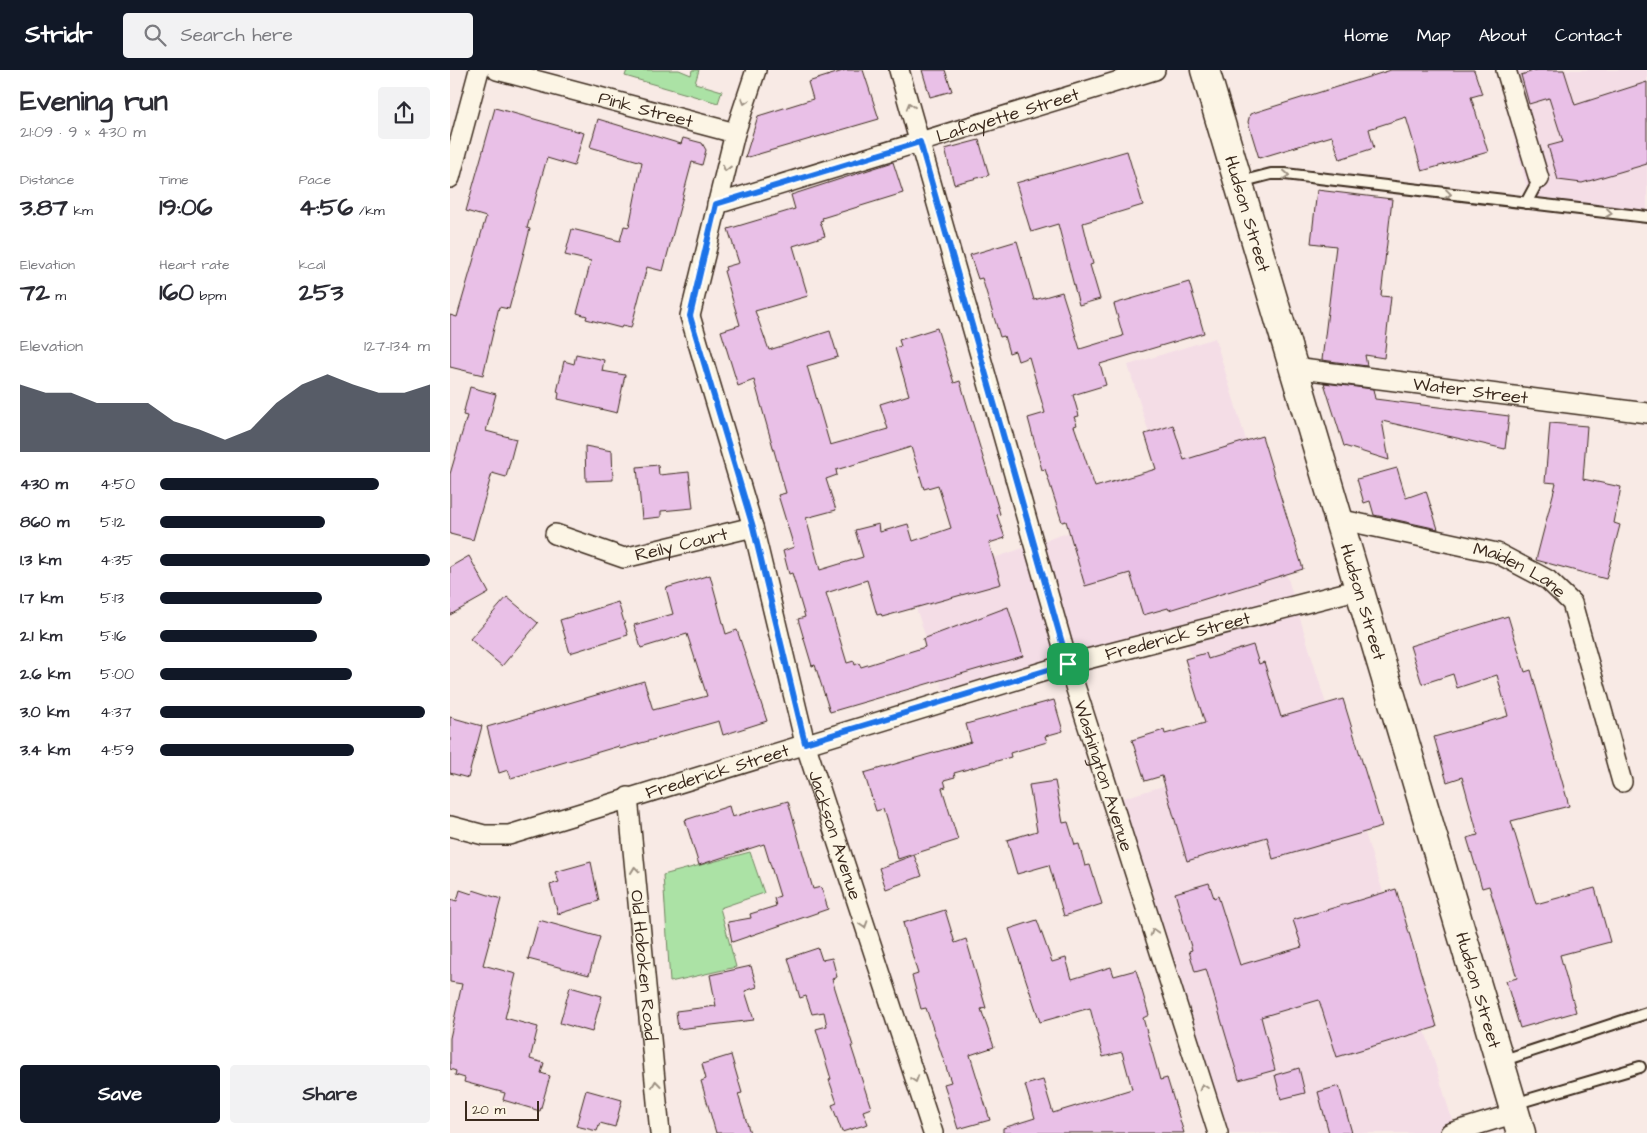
<!DOCTYPE html>
<html lang="en">
<head>
<meta charset="utf-8">
<style>
  body { margin:0; font-family:"Architects Daughter",sans-serif; background:#f2f2f3; color:#2b2b33; height:100vh; display:flex; flex-direction:column; font-size:19px; white-space:nowrap }
  * { box-sizing:border-box; margin:0 }
  p { font-size:16px; color:#7c7c81 }
  .icon { flex:none; width:28px; height:28px; fill:none; stroke:currentColor; stroke-width:2; stroke-linecap:round; stroke-linejoin:round }
  .map { position:relative; flex:1; overflow:hidden }
  .drawer { display:flex; flex-direction:column; background:#fff; width:450px }
  .drawer>* { flex:none }
  .scale { position:absolute; left:15px; bottom:12px; width:74px; box-sizing:border-box; padding-left:5px; border:2px solid #3b2a1e; border-top:0; font-size:14px; line-height:18px; white-space:nowrap; color:#3b2a1e; -webkit-text-stroke:4px #fcf5e5; paint-order:stroke }
  .pin { position:absolute; display:grid; place-items:center; width:42px; height:42px; color:#fff; margin:-21px; border-radius:10px; box-shadow:0 2px 8px #0006 }
  .round { display:grid; place-items:center; flex:none; width:52px; height:52px; border-radius:5px; background:#f2f2f3 }
  .summary { display:flex; align-items:center; justify-content:space-between; height:85px; padding:0 20px }
  h1 { font-size:28px; font-weight:700; line-height:38px }
  .figures { display:grid; grid-template-columns:repeat(3,1fr); gap:8px; height:85px; padding:5px 20px }
  .figures div { display:grid; align-content:center }
  .figures b { font-size:25px; font-weight:700 }
  .figures small { font-size:14px; font-weight:400 }
  .figures p { font-size:14px }
  .chart { height:140px; padding:10px 20px }
  .chart p { display:flex; justify-content:space-between }
  .chart svg { width:100%; height:90px; margin-top:5px; fill:#111827; opacity:.7 }
  .action { display:flex; gap:10px; margin-top:auto; padding:10px 20px }
  .action a { flex:1; height:58px; border-radius:5px; background:#111827; color:#fff; font-size:20px; font-weight:700; line-height:58px; text-align:center }
  .action a+a { background:#f2f2f3; color:#2b2b33 }
  ul { padding:0 20px; list-style:none; font-size:16px }
  li { display:grid; grid-template-columns:80px 60px 1fr; align-items:center; height:38px }
  li i { height:12px; border-radius:6px; background:#111827 }
  header { display:flex; align-items:center; gap:30px; box-sizing:border-box; height:70px; padding:0 25px; background:#111827; color:#fff }
  header strong { font-size:24px }
  nav { display:flex; gap:28px; margin-inline-start:auto; font-size:18px }
  .search { width:350px; height:45px; background:#f2f2f3; display:flex; align-items:center; gap:12px; box-sizing:border-box; padding:0 18px; border-radius:5px; color:#7c7c81; font-size:19px }
  main { display:flex; flex:1; min-height:0 }
  .map>svg:first-child { display:block }
  .built { fill:#f4dde6 }
  .green { fill:#abe2a5; stroke:#738662 }
  .building { fill:#e9c0e7; stroke:#3b2a1e; fill-rule:evenodd }
  .lines { fill:none; stroke-linecap:round; stroke-linejoin:round }
  .lane-casing { stroke:#3b2a1e; stroke-width:14 }
  .street-casing { stroke:#3b2a1e; stroke-width:22 }
  .secondary-casing { stroke:#3b2a1e; stroke-width:31 }
  .lane { stroke:#fcf5e5; stroke-width:10 }
  .street { stroke:#fcf5e5; stroke-width:19 }
  .secondary { stroke:#fcf5e5; stroke-width:28 }
  .oneway { stroke:#9c9082 }
  .route-casing { stroke:#fff; stroke-width:10 }
  .route { stroke:#1a73e8; stroke-width:6 }
  .labels { text-anchor:middle; stroke-width:4; stroke-linejoin:round; paint-order:stroke }
  .street-label { font-size:18px; fill:#3b2a1e; stroke:#fcf5e5 }
</style>
</head>
<body>
<header>
<strong>Stridr</strong>
<div class="search"><svg class="icon" aria-label="search" viewBox="0 0 24 24"><circle cx="10" cy="10" r="6"/><path d="M15 15l6 6"/></svg>Search here</div>
<nav><a>Home</a><a>Map</a><a>About</a><a>Contact</a></nav>
</header>
<main>
<section class="drawer">
<div class="summary"><div><h1>Evening run</h1><p>21:09 · 9 × 430 m</p></div><a class="round"><svg class="icon" aria-label="share" viewBox="0 0 24 24"><path d="M12 15V3M7 8l5-5 5 5M5 13v7h14v-7"/></svg></a></div>
<div class="figures">
<div><p>Distance</p><b>3.87<small> km</small></b></div>
<div><p>Time</p><b>19:06</b></div>
<div><p>Pace</p><b>4:56<small> /km</small></b></div>
</div>
<div class="figures">
<div><p>Elevation</p><b>72<small> m</small></b></div>
<div><p>Heart rate</p><b>160<small> bpm</small></b></div>
<div><p>kcal</p><b>253</b></div>
</div>
<div class="chart"><p><span>Elevation</span>127–134 m</p>
<svg viewBox="0 0 160 44" preserveAspectRatio="none"><path d="M0 44V11L10 15L20 15L30 20L40 20L50 20L60 29L70 33L80 38L90 33L100 20L110 11L120 6L130 11L140 15L150 15L160 11V44z"/></svg>
</div>
<ul>
<li><b>430 m</b>4:50<i style="width:81%"></i></li>
<li><b>860 m</b>5:12<i style="width:61%"></i></li>
<li><b>1.3 km</b>4:35<i style="width:100%"></i></li>
<li><b>1.7 km</b>5:13<i style="width:60%"></i></li>
<li><b>2.1 km</b>5:16<i style="width:58%"></i></li>
<li><b>2.6 km</b>5:00<i style="width:71%"></i></li>
<li><b>3.0 km</b>4:37<i style="width:98%"></i></li>
<li><b>3.4 km</b>4:59<i style="width:72%"></i></li>
</ul>
<div class="action"><a>Save</a><a>Share</a></div>
</section>
<div class="map">
<svg width="1197" height="1063" viewBox="0 0 1197 1063">
  <rect width="100%" height="100%" fill="#f8eae5"/>
  <filter id="ink" filterUnits="userSpaceOnUse"><feTurbulence type="fractalNoise" baseFrequency=".02" numOctaves="2"/><feDisplacementMap in="SourceGraphic" scale="10" xChannelSelector="R" yChannelSelector="G"/><feConvolveMatrix kernelMatrix="1 2 1 2 8 2 1 2 1" color-interpolation-filters="sRGB"/></filter>
  <g filter="url(#ink)">
    <path class="built" d="M1046,0H1197V143L1080,129Z
      M765,268L1006,1063H764L663,731L777,697L737,572L499,637L459,517L719,428L678,295Z"/>
    <path class="green" d="M177,0H229L241,5L242,0H249L245,13L272,21L268,33L175,6Z
      M300,782L314,823L270,838L286,897L220,912L213,805Z"/>
    <path class="building" d="M396,0H413L429,49L295,88L308,46L363,29L358,12Z
      M472,0H495L502,21L480,27Z
      M941,0H1024L1032,24L1021,27L1038,82L972,101L956,47L919,59L924,78L890,89L882,66L809,88L798,52L800,44Z
      M1087,0H1114L1125,35L1197,12V94L1132,113L1108,110L1098,76L1113,72L1099,28L1079,34L1071,5Z
      M45,38L134,63L124,96L97,88L77,158L80,159L59,239L49,237L33,305L0,297V245L7,247L36,147L16,141Z
      M148,49L231,74L233,68L252,73L256,80L252,95L242,92L213,201L197,197L181,258L172,256L171,258L136,249L137,246L127,243L141,191L115,185L122,159L170,171L174,156L179,157L192,92L140,77Z
      M529,70L539,105L504,114L495,79Z
      M677,81L693,135L633,153L643,194L640,195L650,229L629,235L608,154L581,162L566,113Z
      M443,92L453,123L372,148L373,150L370,151L375,166L343,176L358,226L305,241L319,280L380,261L388,287L357,296L380,375L438,359L430,334L459,325L445,278L451,276L449,270L487,258L504,313L510,311L550,444L547,445L555,468L539,473L551,514L432,547L431,544L427,545L417,510L376,523L397,593L404,591L405,595L409,593L411,597L475,577L473,569L558,537L573,586L380,642L365,595L362,596L348,549L355,547L342,503L339,504L333,481L344,477L328,425L336,423L304,310L288,316L271,261L290,255L274,201L276,200L275,197L289,193L278,159L345,139L341,125ZM461,377L474,419L488,415L501,458L463,471L458,454L430,462L429,454L405,460L413,487L370,500L356,448L386,440L376,409L387,405L386,400Z
      M867,120L942,129L931,226L941,227L934,288L915,285L917,296L872,290L886,176L861,173Z
      M567,171L584,230L612,222L630,279L673,266L664,234L739,212L754,263L650,294L656,315L623,325L629,346L624,347L627,355L624,356L645,417L706,399L695,364L723,355L734,390L812,366L853,499L719,540L718,538L693,545L680,503L635,516L616,451L612,452L595,399L592,400L578,348L595,343L579,287L568,291L565,281L559,283L554,266L550,267L532,208L528,209L520,185Z
      M126,284L154,290L152,301L175,305L167,343L108,329L109,323L107,322L114,291L124,294Z
      M874,313L923,319L925,329L1059,346L1055,379L932,351L939,390L894,376Z
      M20,317L46,324L36,361L66,369L56,407L42,403L23,470L0,464V404L17,346L13,345Z
      M1100,353L1137,356L1133,409L1171,417L1164,453L1170,455L1156,509L1086,490L1106,413L1095,412Z
      M135,376L162,381L163,410L136,411Z
      M208,395L209,405L239,402L243,438L211,441V447L192,449L187,397Z
      M947,398L956,428L976,421L988,459L924,445L920,431L914,433L907,409Z
      M19,486L39,523L0,545V497Z
      M260,505L276,564L287,560L317,651L273,665L269,651L170,679L169,676L61,708L58,700L49,703L37,657L194,611L203,640L257,626L237,564L191,578L184,555L223,544L216,518Z
      M57,527L88,553L52,596L20,569Z
      M168,532L178,565L120,583L110,550Z
      M1058,546L1075,602L1081,600L1119,736L1061,751L1086,834L1145,818L1160,872L1110,885L1126,942L1070,958L1056,911L1067,908L1039,816L1032,818L1024,791L1017,768L1028,765L1012,707L997,712L984,667L1058,646L1047,605L1007,618L1003,604L972,614L960,576Z
      M803,575L809,594L814,592L831,647L893,629L932,757L823,789L817,767L737,791L712,706L695,711L682,670L714,660L715,664L755,653L735,589L756,583L758,589Z
      M604,630L613,661L595,666L597,672L560,683L561,687L504,703L505,707L494,710L496,717L492,718L508,770L448,789L433,739L426,741L414,703L521,672L516,654Z
      M0,647L32,656L18,708L0,703Z
      M605,711L613,753L618,752L625,775L629,774L635,796L640,795L652,834L614,846L599,795L567,804L557,770L587,761L579,715Z
      M338,731L363,819L371,817L378,839L282,872L278,852L301,848L300,844L326,836L324,828L330,826L314,774L249,795L235,750L279,736L282,747Z
      M464,785L472,806L436,819L429,798Z
      M141,792L149,831L108,844L100,815L109,812L105,802Z
      M759,813L764,828L768,826L790,895L852,877L843,850L946,819L987,957L887,987L869,930L811,947L825,1000L789,1010L756,899L745,902L739,881L742,880L725,823Z
      M10,820L22,824L23,820L51,829L33,895L66,904L55,948L88,957L80,989L94,993L91,1003L100,1006L90,1041L53,1030L55,1023L14,1012L15,1008L5,1005L6,1001L0,999V968L12,914L0,912V829L7,831Z
      M495,840L505,873L516,869L536,938L531,939L544,977L520,985L540,1050L508,1059L494,1014L501,1012L476,938L471,939L462,906L468,904L453,853Z
      M89,850L150,867L139,905L78,889Z
      M587,850L602,892L616,888L622,909L661,897L664,906L686,900L699,945L693,948L710,1010L717,1008L734,1063H553V1058L585,1048L575,1015L593,1010L603,1043L682,1019L672,982L653,987L640,938L590,952L559,859Z
      M368,878L372,890L382,888L387,907L382,909L403,976H401L421,1038L413,1041L418,1054L392,1062L382,1035L387,1033L379,1010L381,1009L366,959L377,956L374,942L362,944L356,926L350,928L338,888Z
      M301,896L307,917L295,921L304,950L228,959L226,941L266,936L260,905Z
      M120,917L152,926L142,962L110,953Z
      M281,985L292,1023L288,1024L300,1063H266L251,1011L256,1009L252,994Z
      M849,998L855,1023L831,1029L825,1005Z
      M889,1016L902,1063H879L868,1022Z
      M136,1020L172,1030L165,1057L150,1053L147,1061L126,1056Z"/>
    <g class="lines">
      <g class="lane-casing">
        <path id="lane" d="M790,112L821,104H835L1197,147
          M1076,133L1089,109
          M1051,991L1197,943
          M1064,1034L1190,997"/>
      </g>
      <g class="street-casing">
        <g id="street">
          <path id="s1" d="M47,0L285,63"/>
          <path id="s2" d="M306,0L285,63L240,246L303,457L355,673L483,1063"/>
          <path id="s3" d="M449,0L618,594L768,1063"/>
          <path d="M1056,0L1089,109"/>
          <path d="M0,108L29,0"/>
          <path id="s4" d="M267,134L705,0"/>
          <path id="s5" d="M844,298L1197,343"/>
          <path id="s6" d="M888,449L1047,483L1098,510L1122,533L1172,712"/>
          <path id="s7" d="M105,464L174,488L303,457"/>
          <path id="s8" d="M178,727L210,1063"/>
          <path id="s9" d="M0,756L34,765H59L618,594L910,519"/>
          <path d="M1000,1063L1066,1043"/>
        </g>
      </g>
      <g class="secondary-casing">
        <g id="secondary">
          <path id="s10" d="M755,0L1071,1063"/>
        </g>
      </g>
      <use href="#lane" class="lane"/>
      <use href="#street" class="street"/>
      <use href="#secondary" class="secondary"/>
    </g>
    <defs><path id="oneway-chevron" d="M-2-3.5L2.5 0L-2 3.5" fill="none" stroke-width="1.6" stroke-linecap="round" stroke-linejoin="round" transform="scale(1.25)"/></defs>
    <g class="oneway">
      <use href="#oneway-chevron" transform="translate(295 31) rotate(108)"/>
      <use href="#oneway-chevron" transform="translate(460 36) rotate(-107)"/>
      <use href="#oneway-chevron" transform="translate(276 98) rotate(104)"/>
      <use href="#oneway-chevron" transform="translate(836 105) rotate(5)"/>
      <use href="#oneway-chevron" transform="translate(998 124) rotate(7)"/>
      <use href="#oneway-chevron" transform="translate(1159 143) rotate(7)"/>
      <use href="#oneway-chevron" transform="translate(185 800) rotate(-96)"/>
      <use href="#oneway-chevron" transform="translate(414 855) rotate(72)"/>
      <use href="#oneway-chevron" transform="translate(704 862) rotate(-108)"/>
      <use href="#oneway-chevron" transform="translate(465 1009) rotate(72)"/>
      <use href="#oneway-chevron" transform="translate(206 1014) rotate(-96)"/>
      <use href="#oneway-chevron" transform="translate(753 1017) rotate(-108)"/>
    </g>
  </g>
  <g class="lines" filter="url(#ink)">
    <g class="route-casing">
      <path id="route" d="M470,72L618,594L355,673L303,457L240,246L266,134Z"/>
    </g>
    <use href="#route" class="route"/>
  </g>
  <g class="labels">
    <g class="street-label">
      <text dy="6" stroke="none"><textPath href="#s1" startOffset="154">Pink Street</textPath></text>
      <text dy="6" stroke="none"><textPath href="#s4" startOffset="304">Lafayette Street</textPath></text>
      <text dy="6" stroke="none"><textPath href="#s10" startOffset="150">Hudson Street</textPath></text>
      <text dy="6" stroke="none"><textPath href="#s5" startOffset="178">Water Street</textPath></text>
      <text dy="6" stroke="none"><textPath href="#s7" startOffset="132">Reily Court</textPath></text>
      <text dy="6" stroke="none"><textPath href="#s6" startOffset="190">Maiden Lane</textPath></text>
      <text dy="6" stroke="none"><textPath href="#s10" startOffset="555">Hudson Street</textPath></text>
      <text dy="6" stroke="none"><textPath href="#s9" startOffset="758">Frederick Street</textPath></text>
      <text dy="6" stroke="none"><textPath href="#s9" startOffset="278">Frederick Street</textPath></text>
      <text dy="6" stroke="none"><textPath href="#s3" startOffset="735">Washington Avenue</textPath></text>
      <text dy="6" stroke="none"><textPath href="#s2" startOffset="794">Jackson Avenue</textPath></text>
      <text dy="6" stroke="none"><textPath href="#s8" startOffset="169">Old Hoboken Road</textPath></text>
      <text dy="6" stroke="none"><textPath href="#s10" startOffset="960">Hudson Street</textPath></text>
    </g>
  </g>
</svg>
<div class="scale">20 m</div>
<div class="pin" style="left:618px;top:594px;background:#1e9e55"><svg class="icon" aria-label="arrive" viewBox="0 0 24 24"><path d="M6 21V4h12l-3 4 3 4H6"/></svg></div>
</div>
</main>
</body>
</html>
